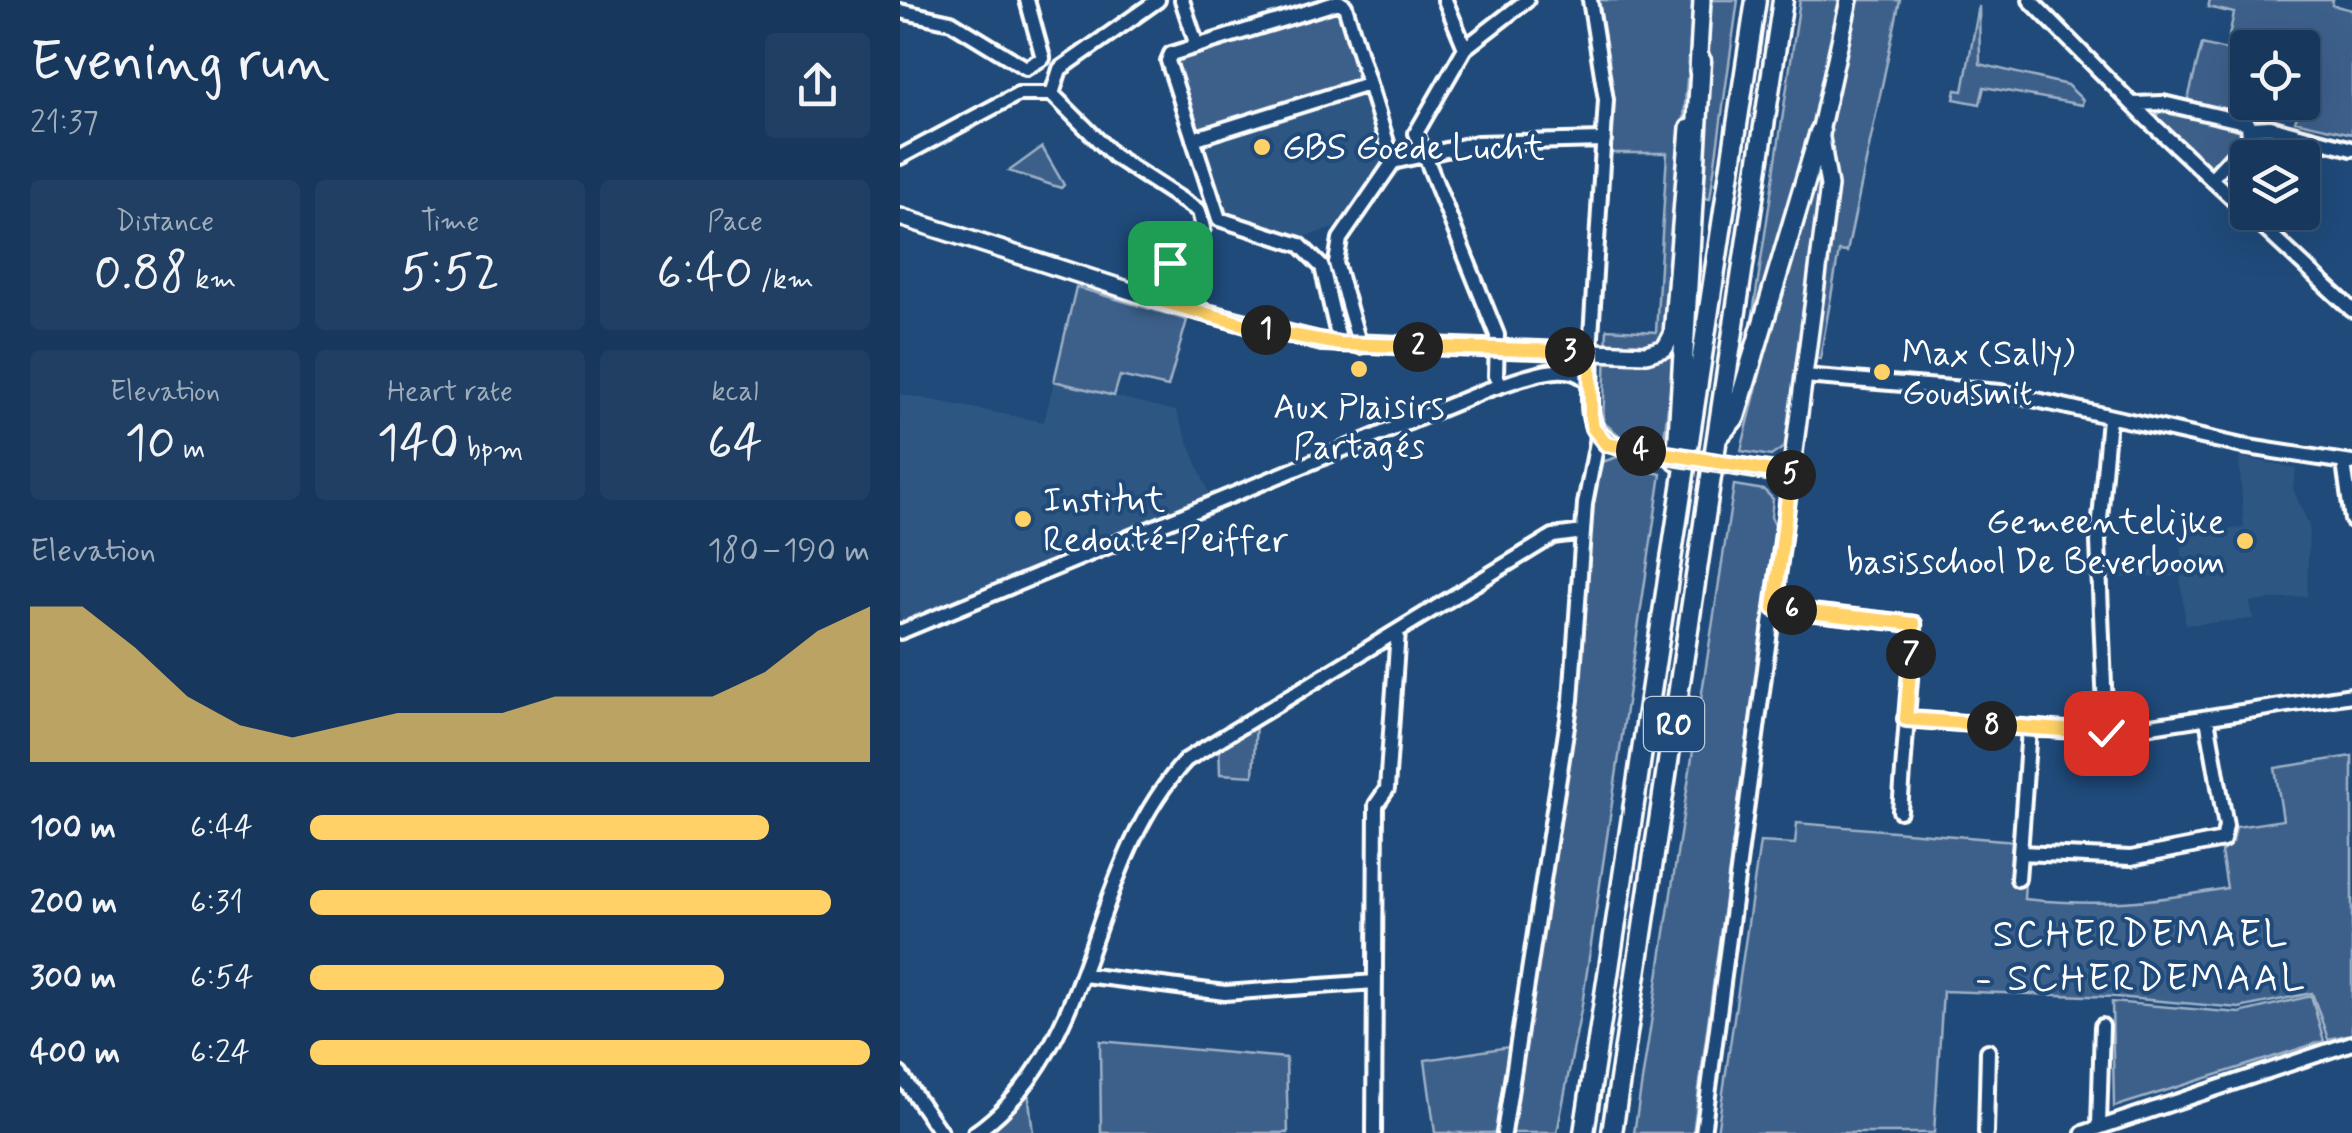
<!DOCTYPE html>
<html lang="en">
<head>
<meta charset="utf-8">
<style>
  body { margin:0; font-family:Mynerve,sans-serif; background:#203f62; color:#f1f3f6; height:100vh; display:flex; flex-direction:column; font-size:38px; white-space:nowrap }
  * { box-sizing:border-box; margin:0 }
  p { font-size:32px; color:#9eacbb }
  .icon { flex:none; width:55px; height:55px; fill:none; stroke:currentColor; stroke-width:2; stroke-linecap:round; stroke-linejoin:round }
  .map { position:relative; flex:1; overflow:hidden }
  .panel { display:flex; flex-direction:column; background:#17385c; width:900px }
  .panel>* { flex:none }
  .fabs { position:absolute; left:1330px; top:30px; display:grid; gap:20px }
  .fabs a { display:grid; place-items:center; width:90px; height:90px; border-radius:10px; background:#17385c; box-shadow:0 10px 40px #0002,0 0 0 2px #365272; font-size:50px }
  .pin { position:absolute; display:grid; place-items:center; width:85px; height:85px; color:#fff; margin:-42px; border-radius:20px; box-shadow:0 5px 15px #0006 }
  .km { position:absolute; width:50px; height:50px; margin:-25px; border-radius:50%; background:#222; color:#fff; font-size:28px; line-height:50px; text-align:center }
  .round { display:grid; place-items:center; flex:none; width:105px; height:105px; border-radius:10px; background:#203f62 }
  .summary { display:flex; align-items:center; justify-content:space-between; height:170px; padding:0 30px }
  h1 { font-size:55px; font-weight:600; line-height:75px }
  .stats { display:grid; grid-template-columns:repeat(3,1fr); gap:15px; height:170px; padding:10px 30px }
  .stats div { display:grid; align-content:center; border-radius:10px; background:#203f62; text-align:center }
  .stats b { font-size:50px; font-weight:600 }
  .stats small { font-size:28px; font-weight:400 }
  .stats p { font-size:28px }
  .chart { height:280px; padding:20px 30px }
  .chart p { display:flex; justify-content:space-between }
  .chart svg { width:100%; height:180px; margin-top:10px; fill:#ffd166; opacity:.7 }
  ul { padding:0 30px; list-style:none; font-size:32px }
  li { display:grid; grid-template-columns:160px 120px 1fr; align-items:center; height:75px }
  li i { height:25px; border-radius:12px; background:#ffd166 }
  main { display:flex; flex:1; min-height:0 }
  .map>svg:first-child { display:block }
  .built { fill:#2e5683 }
  .green { fill:#3c618b; stroke:#9eb0c5; stroke-width:2.5 }
  .lines { fill:none; stroke-linecap:round; stroke-linejoin:round }
  .minor-casing { stroke:#fff; stroke-width:20 }
  .major-casing { stroke:#fff; stroke-width:22 }
  .highway-casing { stroke:#fff; stroke-width:25 }
  .minor { stroke:#1f4a7a; stroke-width:12 }
  .major { stroke:#1f4a7a; stroke-width:15 }
  .highway { stroke:#1f4a7a; stroke-width:18 }
  .major-bridge-casing { stroke:#fff; stroke-width:22; stroke-linecap:butt }
  .major-bridge { stroke:#1f4a7a; stroke-width:15 }
  .route-casing { stroke:#fff; stroke-width:20 }
  .route { stroke:#ffd166; stroke-width:12 }
  .poi-dot { fill:#ffd166; stroke:#1f4a7a; stroke-width:4 }
  .labels { text-anchor:middle; stroke-width:8; stroke-linejoin:round; paint-order:stroke }
  .shield { fill:#1f4a7a; stroke:#bcc9d7; stroke-width:2.5 }
  .shield-label { font-size:32px; font-weight:bold; fill:#fff }
  .poi-label { font-size:35px; fill:#fff; stroke:#1f4a7a; text-anchor:start }
  .neighbourhood-label { font-size:38px; letter-spacing:2.5px; fill:#fff; stroke:#1f4a7a }
</style>
</head>
<body>
<main>
<section class="panel">
<div class="summary"><div><h1>Evening run</h1><p>21:37</p></div><a class="round"><svg class="icon" aria-label="share" viewBox="0 0 24 24"><path d="M12 15V3M7 8l5-5 5 5M5 13v7h14v-7"/></svg></a></div>
<div class="stats">
<div><p>Distance</p><b>0.88<small> km</small></b></div>
<div><p>Time</p><b>5:52</b></div>
<div><p>Pace</p><b>6:40<small> /km</small></b></div>
</div>
<div class="stats">
<div><p>Elevation</p><b>10<small> m</small></b></div>
<div><p>Heart rate</p><b>140<small> bpm</small></b></div>
<div><p>kcal</p><b>64</b></div>
</div>
<div class="chart"><p><span>Elevation</span>180–190 m</p>
<svg viewBox="0 0 160 44" preserveAspectRatio="none"><path d="M0 44V6L10 6L20 16L30 28L40 35L50 38L60 35L70 32L80 32L90 32L100 28L110 28L120 28L130 28L140 22L150 12L160 6V44z"/></svg>
</div>
<ul>
<li><b>100 m</b>6:44<i style="width:82%"></i></li>
<li><b>200 m</b>6:31<i style="width:93%"></i></li>
<li><b>300 m</b>6:54<i style="width:74%"></i></li>
<li><b>400 m</b>6:24<i style="width:100%"></i></li>
</ul>
</section>
<div class="map">
<svg width="1452" height="1133" viewBox="0 0 1452 1133">
  <rect width="100%" height="100%" fill="#1f4a7a"/>
  <filter id="ink" filterUnits="userSpaceOnUse"><feTurbulence type="fractalNoise" baseFrequency=".01" numOctaves="2"/><feDisplacementMap in="SourceGraphic" scale="20" xChannelSelector="R" yChannelSelector="G"/><feConvolveMatrix kernelMatrix="1 2 1 2 8 2 1 2 1" color-interpolation-filters="sRGB"/></filter>
  <g filter="url(#ink)">
    <path class="built" d="M460,95L465,98L484,165L434,228L403,237L325,214L303,149L306,144Z
      M154,381L276,411L309,494L0,621V394L144,422Z
      M1339,457L1396,468L1393,489L1409,526L1407,596L1350,602L1353,619L1286,625L1280,576L1206,579L1205,572L1281,570L1283,532L1344,528Z"/>
    <path class="green" d="M695,0H838L810,199L803,198L808,80L787,79L768,330L776,347L764,439L739,437L735,468L761,474L682,1005L657,1133H535L525,1060L622,1045L677,686L696,474L702,462L717,457L719,435L703,422L707,329L756,332L767,153H709V61Z
      M900,0H1000L947,252L939,251L920,359L900,358L887,445L871,456L841,451L870,333L851,327Z
      M1310,0H1433L1432,5L1452,10V134L1395,121L1402,102V48H1348V102L1373,103L1366,122L1287,103L1302,44L1326,50L1334,13L1308,7Z
      M1079,6L1080,64L1167,85L1183,100L1182,105L1084,87L1080,104L1054,99L1056,90L1063,91Z
      M437,9L458,79L295,131L273,59Z
      M1265,109L1342,127L1343,136L1315,168H1309L1257,122L1258,113Z
      M142,147L164,185L161,188L109,171Z
      M176,287L287,320L268,387L220,376L214,396L154,381Z
      M834,485L864,490L873,499L871,517L876,527L793,1133H734Z
      M356,723L353,776L320,774L319,742Z
      M1452,756V1034L1428,1039L1412,993L1339,1008L1216,997L1043,991L1034,1133H817L860,842L895,844L897,823L1115,841L1111,879L1125,881L1124,899C1202,907 1251,902 1327,888L1321,852L1333,842L1336,827L1383,820L1375,768Z
      M1411,996L1424,1041L1214,1107L1212,1002L1339,1013Z
      M200,1041L386,1058L388,1133H201Z
      M128,1091L133,1133H82L124,1093Z"/>
    <g class="lines">
      <g class="minor-casing">
        <path id="minor" d="M282,0L297,46
          M545,0L565,48
          M1130,0L1248,120L1452,310
          M0,11L51,22L126,68L143,58L127,0
          M1233,104L1263,103L1348,123L1349,138L1311,179
          M1352,128L1370,127L1452,149
          M293,139L468,84
          M0,157L118,94H152
          M493,162L577,143L704,140
          M257,300L278,250L303,228L299,211L214,156L152,94L160,69L258,0
          M440,344L422,267L400,245L319,219L268,61L271,54L439,2L445,6L493,162L440,239L436,263L460,346
          M690,352L706,100L690,0
          M904,376L1101,392L1342,446L1452,463
          M602,385L596,376L597,335L516,133L565,48L627,0
          M1444,463L1452,520
          M874,608L1014,624L1000,811
          M0,632L587,390C615,382 674,353 691,387
          M1005,719L1206,733L1452,695
          M1129,729L1120,853L1231,858L1323,840L1326,826L1307,719
          M1206,733L1198,542L1209,418
          M1118,879L1120,853
          M184,975L325,993L475,982
          M0,1074L41,1133
          M1199,1125L1202,1026
          M75,1133C201,1043 184,870 286,760L653,536L683,532
          M474,1133L476,805L487,789L498,631
          M604,1133L671,700L685,504L698,437
          M803,1133L891,474
          M1086,1133L1088,1051
          M1183,1133L1452,1043"/>
      </g>
      <g class="major-casing">
        <path id="major" d="M798,71L802,0
          M0,217L271,304L422,342L746,354L765,348L772,335L789,128
          M690,352C694,404 673,442 740,451
          M860,470L891,474L929,186L920,132L949,0"/>
      </g>
      <g class="highway-casing">
        <path id="highway" d="M817,438L835,417L920,132
          M777,461L801,61
          M684,1133L856,0
          M712,1133L883,0"/>
      </g>
      <use href="#minor" class="minor"/>
      <use href="#major" class="major"/>
      <use href="#highway" class="highway"/>
      <g class="major-bridge-casing">
        <path id="major-bridge" d="M740,451L860,470"/>
      </g>
      <use href="#major-bridge" class="major-bridge"/>
    </g>
  </g>
  <g class="lines" filter="url(#ink)">
    <g class="route-casing">
      <path id="route" d="M270,263L257,300L364,330L440,344L690,352L691,418L693,428L706,444L891,474L874,608L1014,624L1006,719L1206,733"/>
    </g>
    <use href="#route" class="route"/>
  </g>
  <g class="poi-dot">
    <circle cx="362" cy="147" r="10"/>
    <circle cx="459" cy="369" r="10"/>
    <circle cx="982" cy="372" r="10"/>
    <circle cx="123" cy="519" r="10"/>
    <circle cx="1345" cy="541" r="10"/>
  </g>
  <g class="labels">
    <rect class="shield" x="744" y="697" width="60" height="54" rx="8"/>
    <g class="shield-label">
      <text x="774" y="735">R0</text>
    </g>
    <g class="poi-label">
      <text x="382" y="159">GBS Goede Lucht</text>
      <text x="1002" y="364">Max (Sally)<tspan x="1002" dy="40">Goudsmit</tspan></text>
      <text x="459" y="418" text-anchor="middle">Aux Plaisirs<tspan x="459" dy="40">Partagés</tspan></text>
      <text x="143" y="511">Institut<tspan x="143" dy="40">Redouté-Peiffer</tspan></text>
      <text x="1325" y="533" text-anchor="end">Gemeentelijke<tspan x="1325" dy="40">basisschool De Beverboom</tspan></text>
    </g>
    <g class="neighbourhood-label">
      <text x="1241" y="946">SCHERDEMAEL<tspan x="1241" dy="44">- SCHERDEMAAL</tspan></text>
    </g>
  </g>
</svg>
<div class="fabs">
<a><svg class="icon" aria-label="locate" viewBox="0 0 24 24"><circle cx="12" cy="12" r="6"/><path d="M12 2v4M12 18v4M2 12h4M18 12h4"/></svg></a>
<a><svg class="icon" aria-label="layers" viewBox="0 0 24 24"><path d="M12 4l9 5-9 5-9-5zM3 14l9 5 9-5"/></svg></a>
</div>
<div class="pin" style="left:270px;top:263px;background:#1e9e55"><svg class="icon" aria-label="arrive" viewBox="0 0 24 24"><path d="M6 21V4h12l-3 4 3 4H6"/></svg></div>
<div class="pin" style="left:1206px;top:733px;background:#d93025"><svg class="icon" aria-label="check" viewBox="0 0 24 24"><path d="M5 12l5 5 9-10"/></svg></div>
<b class="km" style="left:366px;top:330px">1</b>
<b class="km" style="left:518px;top:347px">2</b>
<b class="km" style="left:670px;top:352px">3</b>
<b class="km" style="left:741px;top:451px">4</b>
<b class="km" style="left:891px;top:475px">5</b>
<b class="km" style="left:892px;top:610px">6</b>
<b class="km" style="left:1011px;top:654px">7</b>
<b class="km" style="left:1092px;top:726px">8</b>
</div>
</main>
</body>
</html>
